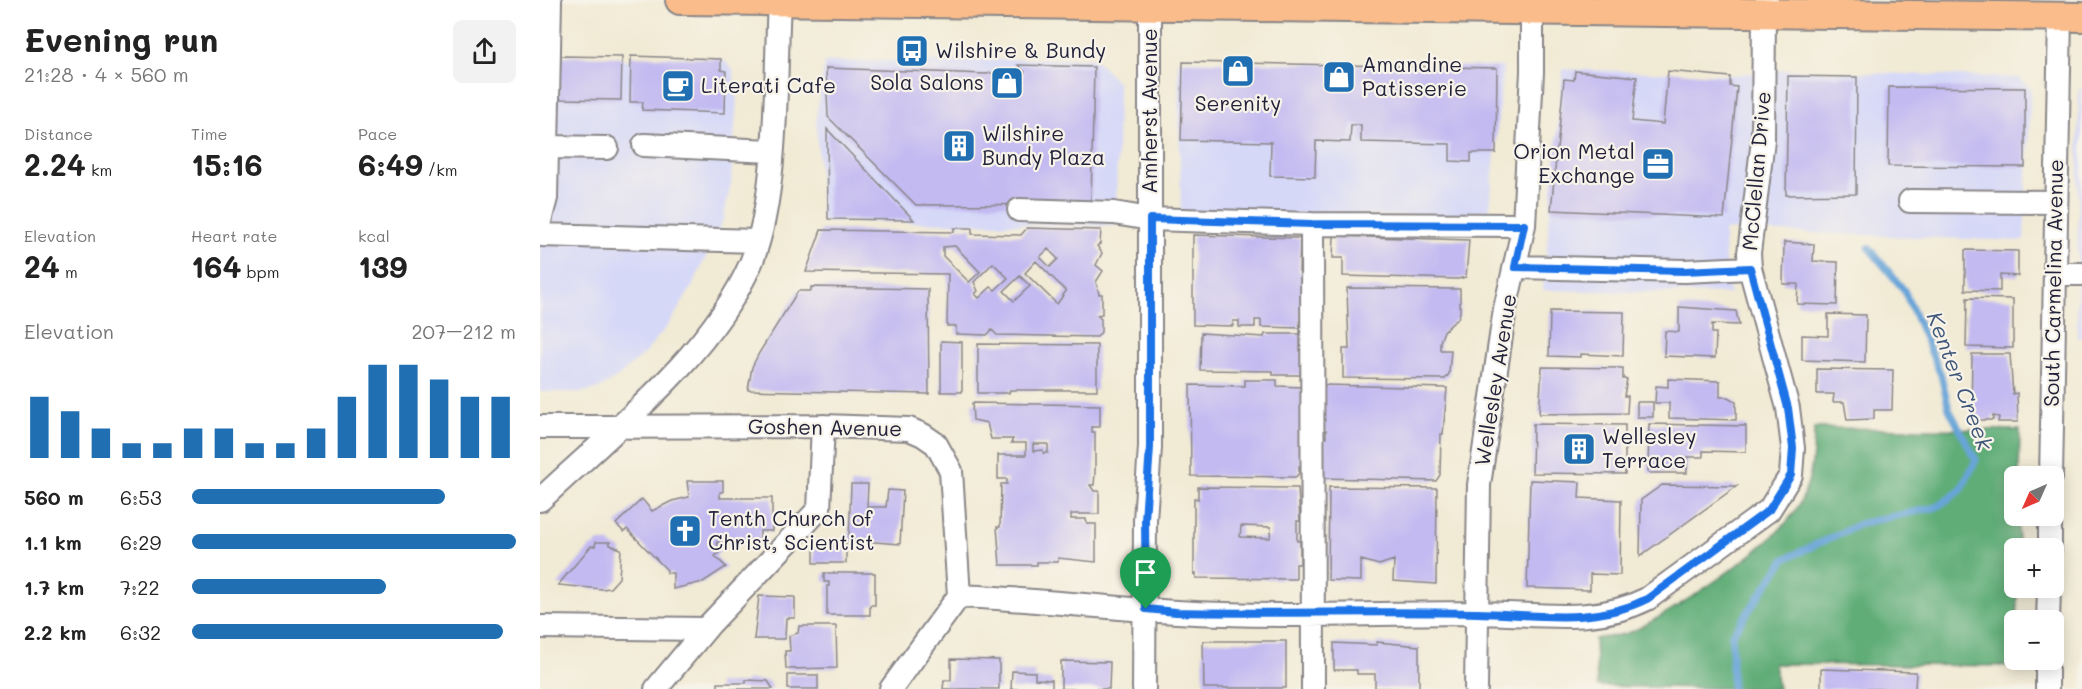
<!DOCTYPE html>
<html lang="en">
<head>
<meta charset="utf-8">
<style>
  body { margin:0; font-family:Mali,sans-serif; background:#f2f2f2; color:#222; height:100vh; display:flex; flex-direction:column; font-size:22px; white-space:nowrap }
  * { box-sizing:border-box; margin:0 }
  p { font-size:20px; color:#767676 }
  .icon { flex:none; width:33px; height:33px; fill:none; stroke:currentColor; stroke-width:2; stroke-linecap:round; stroke-linejoin:round }
  .map { position:relative; flex:1; overflow:hidden }
  .details { display:flex; flex-direction:column; background:#fff; width:540px }
  .details>* { flex:none }
  .needle { width:39px; rotate:225deg }
  .tools { position:absolute; left:1464px; top:466px; display:grid; gap:12px }
  .tools a { display:grid; place-items:center; width:60px; height:60px; border-radius:9px; background:#fff; box-shadow:0 3px 15px #0003; font-size:30px }
  .pin { position:absolute; display:grid; place-items:center; width:51px; height:51px; color:#fff; margin:-62px -26px; border-radius:50% 50% 50% 0; rotate:-45deg; box-shadow:0 0 6px #0007 }
  .pin .icon { rotate:45deg }
  .round { display:grid; place-items:center; flex:none; width:63px; height:63px; border-radius:9px; background:#f2f2f2 }
  .head { display:flex; align-items:center; justify-content:space-between; height:102px; padding:0 24px }
  h1 { font-size:33px; font-weight:700; line-height:45px }
  .stats { display:grid; grid-template-columns:repeat(3,1fr); gap:9px; height:102px; padding:6px 24px }
  .stats div { display:grid; align-content:center }
  .stats b { font-size:30px; font-weight:700 }
  .stats small { font-size:16px; font-weight:400 }
  .stats p { font-size:16px }
  .chart { height:168px; padding:12px 24px }
  .chart p { display:flex; justify-content:space-between }
  .chart svg { width:100%; height:108px; margin-top:6px; stroke:#1f6fb2; stroke-width:6 }
  ul { padding:0 24px; list-style:none; font-size:20px }
  li { display:grid; grid-template-columns:96px 72px 1fr; align-items:center; height:45px }
  li i { height:15px; border-radius:8px; background:#1f6fb2 }
  main { display:flex; flex:1; min-height:0 }
  .map>svg:first-child { display:block }
  .built { fill:#d6d8f8 }
  .forest { fill:#60ad78; stroke:#41685a; stroke-width:1.5 }
  .lines { fill:none; stroke-linecap:round; stroke-linejoin:round }
  .stream { stroke:#67a4d8; stroke-width:7 }
  .building { fill:#c3baf1; fill-rule:evenodd }
  .minor-casing { stroke:#8a8688; stroke-width:26 }
  .major-casing { stroke:#8a8688; stroke-width:32 }
  .minor { stroke:#fff; stroke-width:22 }
  .major { stroke:#f9bc8a; stroke-width:28 }
  .route-casing { stroke:#fff; stroke-width:12 }
  .route { stroke:#1a73e8; stroke-width:8 }
  .labels { text-anchor:middle; stroke-width:4.5; stroke-linejoin:round; paint-order:stroke }
  .poi-label { font-size:21px; fill:#22223b; stroke:#f7f3e8; text-anchor:start }
  .street-label { font-size:21px; fill:#22223b; stroke:#f7f3e8 }
  .water-label { font-size:22px; font-style:italic; fill:#3e567a; stroke:#f7f3e8 }
</style>
</head>
<body>
<main>
<section class="details">
<div class="head"><div><h1>Evening run</h1><p>21:28 · 4 × 560 m</p></div><a class="round"><svg class="icon" aria-label="share" viewBox="0 0 24 24"><path d="M12 15V3M7 8l5-5 5 5M5 13v7h14v-7"/></svg></a></div>
<div class="stats">
<div><p>Distance</p><b>2.24<small> km</small></b></div>
<div><p>Time</p><b>15:16</b></div>
<div><p>Pace</p><b>6:49<small> /km</small></b></div>
</div>
<div class="stats">
<div><p>Elevation</p><b>24<small> m</small></b></div>
<div><p>Heart rate</p><b>164<small> bpm</small></b></div>
<div><p>kcal</p><b>139</b></div>
</div>
<div class="chart"><p><span>Elevation</span>207–212 m</p>
<svg viewBox="0 0 160 44" preserveAspectRatio="none"><path d="M5 44V19M15 44V25M25 44V32M35 44V38M45 44V38M55 44V32M65 44V32M75 44V38M85 44V38M95 44V32M105 44V19M115 44V6M125 44V6M135 44V12M145 44V19M155 44V19"/></svg>
</div>
<ul>
<li><b>560 m</b>6:53<i style="width:78%"></i></li>
<li><b>1.1 km</b>6:29<i style="width:100%"></i></li>
<li><b>1.7 km</b>7:22<i style="width:60%"></i></li>
<li><b>2.2 km</b>6:32<i style="width:96%"></i></li>
</ul>
</section>
<div class="map">
<svg width="1542" height="689" viewBox="0 0 1542 689">
  <rect width="100%" height="100%" fill="#f7f3e8"/>
  <filter id="ink" filterUnits="userSpaceOnUse"><feTurbulence type="fractalNoise" baseFrequency=".0167" numOctaves="2"/><feDisplacementMap in="SourceGraphic" scale="12" xChannelSelector="R" yChannelSelector="G"/><feConvolveMatrix kernelMatrix="1 2 1 2 8 2 1 2 1" color-interpolation-filters="sRGB"/></filter>
  <filter id="wash" filterUnits="userSpaceOnUse"><feTurbulence type="fractalNoise" baseFrequency=".008" numOctaves="4" result="noise"/><feDisplacementMap in="SourceGraphic" scale="24" xChannelSelector="R" yChannelSelector="G"/><feGaussianBlur stdDeviation="1.35" result="paint"/><feColorMatrix in="noise" values="0 0 0 0 0 0 0 0 0 0 0 0 0 0 0 0 0 1.4 0 .05"/><feComposite in="paint" operator="in"/></filter>
  <g filter="url(#wash)">
    <rect width="100%" height="100%" fill="#f1ead4"/>
    <path class="built" d="M554,58L578,83L576,226L282,221L276,117L285,62Z
      M0,59L185,61L193,70L197,97L191,183L183,220L152,287L129,324L105,353L79,376L59,389L41,392H0Z
      M638,61L963,67L949,217L641,212Z
      M1023,69L1194,75L1246,70L1479,78L1491,89L1484,241L1184,230L1185,268L1190,294L1003,290Z
      M1542,87V338H1537L1539,91Z"/>
    <path class="forest" d="M1274,428L1480,430L1479,477H1474V516H1478V549H1474V588H1477V621H1474L1476,666L1234,664L1238,689L1057,686L1055,639C1067,637 1080,636 1091,632C1132,612 1228,550 1253,514C1271,489 1274,458 1274,428Z"/>
    <g class="lines">
      <path class="stream" d="M1192,689V635L1245,559L1322,523L1397,507L1421,490L1436,460L1409,409L1401,375L1364,290L1329,248"/>
    </g>
    <g id="blocks">
      <path class="building" d="M21,56L82,57L81,100L19,99Z
        M91,56L181,59V70L186,71L185,113L102,110L103,102H90Z
        M643,62L957,68L956,153H931V162L910,161V144L821,142V125H811L810,142L776,141L775,177L730,176L731,142L641,140Z
        M478,65L554,67L551,204L376,205L288,117L286,68L446,74L467,70L477,80L485,72Z
        M1035,71L1097,77L1092,121L1123,124L1128,71L1190,77V86L1197,87L1184,218L1011,210L1024,79L1034,80Z
        M1248,76L1317,77L1316,194L1246,195Z
        M1349,87L1485,88V167L1348,166Z
        M287,129L374,220L288,219Z
        M414,228H432V234L481,235L487,228L561,230L560,244L557,246L562,253L556,265L563,271L556,282L559,294H562V314L557,315L561,319V332L557,337L457,335L452,330L447,335L416,334V326H407L408,274L266,272L281,230L414,232ZM415,246L440,272L429,282L403,256V247ZM508,249L518,259L510,267L500,257ZM496,261L526,291L517,304L485,273ZM453,263L468,278L455,290L451,287L439,298L435,294L438,291L434,282ZM480,276L490,286L474,301L464,291Z
        M653,235L760,238L759,272H763L760,328L721,327V320H715V327H699V321H693V326L653,325Z
        M794,236L929,240L926,277L918,279L803,276V258H793Z
        M1244,242L1274,244L1273,261L1298,262L1297,305L1257,304L1258,284H1243Z
        M1425,250L1478,251V276L1460,275V291L1425,290Z
        M271,287L388,289L389,394L208,390L212,367L219,353L258,291H271Z
        M807,288L920,289V313L918,318L904,331L900,342V350H911L909,374L905,379L803,378V349H809Z
        M1427,298L1473,299V348L1426,347Z
        M1139,307L1196,311L1199,325L1172,324V333H1176L1175,358L1124,356L1125,331L1139,332Z
        M1010,311L1084,312L1083,356L1041,354V357L1009,356Z
        M1288,314L1326,315L1325,362L1262,360V335L1288,336Z
        M661,333L724,337L725,334H762V375H733V371L660,370Z
        M401,341L422,342V392H401Z
        M438,344L557,345V390H470L469,393H438Z
        M1432,354H1470L1473,394L1477,393L1478,422H1458L1459,417L1453,416V420H1431Z
        M1002,367L1083,368V379H1087L1084,396H1088L1087,413L999,414Z
        M1277,369L1353,370L1352,410H1334V419L1307,420L1304,402H1293L1294,394H1277Z
        M1128,379L1180,381V397H1188L1196,402V420L1129,418V403H1115L1116,386L1128,387Z
        M705,380H737V386L762,387L761,466H759V473L756,477L651,476L650,385L705,386Z
        M784,385L907,388L903,434H901L900,475L896,481L783,478L784,438H786V430H783Z
        M1097,402H1113V417H1097Z
        M432,403L560,405V427H552V432H555V473L554,485H550L554,491H559V514H531V519H546L547,524H556V562L518,558V562H497V565H460L457,527H460L461,484H467V479H458V455H486V443H471L473,439H451L447,423L433,420ZM493,444H508V453H503V450L493,451Z
        M993,424L1085,425V474L992,473Z
        M1109,424L1206,426V452L1163,451V457H1147V473H1108Z
        M990,480L1040,482L1039,498L1081,500L1080,575L1050,574V590L987,588Z
        M147,481H183V492H180V498H232V531H220V542H177L179,553L175,556L186,567L163,582L133,589V573H127V570L87,529L84,532L76,524L102,499L112,511L132,501L149,497Z
        M311,484H328L327,507H346L348,490L363,491L360,544L309,540Z
        M1122,485L1197,486L1100,556L1101,500Z
        M658,487L758,488L760,521H757V541H760V564H756V579L656,578V573L654,574V498L658,499ZM701,526L731,527L730,538L700,537Z
        M789,487L897,488L896,584L853,581L854,560L839,565L821,560V581L788,580Z
        M274,541H306V563H274Z
        M56,542H70V545L81,549L79,578L70,588L62,589L18,585L51,546H55Z
        M284,573H335V605H330V615H287V586H289V582H284Z
        M219,596L255,597V618H246L245,639H214Z
        M259,626H296L297,668L246,669L245,651H250L249,636L258,633Z
        M663,641H746V688H664Z
        M837,642L879,646V689L835,688V674H817V670H794V643L837,645Z
        M411,659L459,660V689H403L404,680H411Z
        M521,661L570,662L569,689H521Z
        M1281,669L1376,672L1375,689H1281Z
        M472,671L495,672V679L512,680V689H471Z
        M248,675H278V689H248Z
        M206,680L228,681L233,689H178V683H206Z"/>
    </g>
  </g>
  <g filter="url(#ink)">
    <use href="#blocks" fill-opacity="0" stroke="#8a8688" stroke-width="1.5"/>
    <g class="lines">
      <g class="minor-casing">
        <path id="minor" d="M104,145L231,151
          M7,147L67,148
          M1370,201L1516,202
          M479,210L574,213L610,219L772,224L984,225
          M0,221L6,198L10,0
          M772,224L773,689
          M0,235L217,241
          M975,267L1144,271L1210,268
          M1515,274H1542
          M0,427L283,426L369,429L383,435L396,444L411,471L419,596
          M1511,477L1520,17
          M0,500C71,433 172,354 211,263C239,195 235,76 239,1
          M1510,549V516
          M419,596C492,599 564,608 637,612C735,618 834,613 932,613C992,612 1051,627 1107,599L1229,510L1251,475L1253,448L1248,408L1210,268L1209,253L1223,140L1224,13L1227,0
          M1508,621L1509,588
          M0,627L166,629
          M116,689L170,624L279,509L283,426
          M351,689L419,596
          M604,689L605,520L610,447V0
          M936,689L939,485L965,309L984,225L992,72V0
          M1507,689V660"/>
      </g>
      <g class="major-casing">
        <path id="major" d="M140,0L1542,17"/>
      </g>
      <use href="#minor" class="minor"/>
      <use href="#major" class="major"/>
    </g>
  </g>
  <g class="lines" filter="url(#ink)">
    <g class="route-casing">
      <path id="route" d="M610,219L772,224L984,225L975,267L1144,271L1210,268L1248,408L1253,448L1251,475L1229,510L1107,599C1053,626 995,614 937,613C837,611 736,614 636,612L606,609L605,520L610,447Z"/>
    </g>
    <use href="#route" class="route"/>
  </g>
  <defs>
    <g id="bus-square" transform="scale(1.725)"><rect x="-9" y="-9" width="18" height="18" rx="4" fill="#1f6fb2" stroke="#f7f3e8"/><path d="M-5-6H5V4H4V6H2V4H-2V6H-4V4H-5ZM-3.5-4V0h7V-4ZM-3.5 1.2v1.5H-2V1.2ZM2 1.2v1.5H3.5V1.2Z" fill="#fff"/></g>
    <g id="shop-square" transform="scale(1.725)"><rect x="-9" y="-9" width="18" height="18" rx="4" fill="#1f6fb2" stroke="#f7f3e8"/><path d="M-5-2.5h2.3a2.7 3.5 0 0 1 5.4 0H5L5.5 6h-11ZM-1.5-2.5h3a1.5 2.3 0 0 0-3 0Z" fill="#fff"/></g>
    <g id="cafe-square" transform="scale(1.725)"><rect x="-9" y="-9" width="18" height="18" rx="4" fill="#1f6fb2" stroke="#f7f3e8"/><path d="M-5.5-4.5H6V0H3Q3 3.5 0 3.5H-2.5Q-5.5 3.5-5.5 0ZM3-3.2v2h1.7v-2ZM-6 4.5H4V6H-6Z" fill="#fff"/></g>
    <g id="building-square" transform="scale(1.725)"><rect x="-9" y="-9" width="18" height="18" rx="4" fill="#1f6fb2" stroke="#f7f3e8"/><path d="M-4-6H4V6H1V3H-1V6H-4ZM-2.5-4.3h1.7v1.8h-1.7ZM.8-4.3h1.7v1.8H.8ZM-2.5-1h1.7V.8h-1.7ZM.8-1h1.7V.8H.8Z" fill="#fff"/></g>
    <g id="office-square" transform="scale(1.725)"><rect x="-9" y="-9" width="18" height="18" rx="4" fill="#1f6fb2" stroke="#f7f3e8"/><path d="M-6-3h4V-5.5h4V-3h4V5H-6ZM-1-4.5V-3h2v-1.5ZM-6 0V1H6V0Z" fill="#fff"/></g>
    <g id="church-square" transform="scale(1.725)"><rect x="-9" y="-9" width="18" height="18" rx="4" fill="#1f6fb2" stroke="#f7f3e8"/><path d="M-1.2-6h2.4v3.5h3.3v2.4h-3.3V6h-2.4V-.1h-3.3v-2.4h3.3Z" fill="#fff"/></g>
  </defs>
  <g fill-rule="evenodd">
    <use href="#bus-square" x="372" y="51"/>
    <use href="#shop-square" x="698" y="71"/>
    <use href="#shop-square" x="799" y="77"/>
    <use href="#shop-square" x="467" y="83"/>
    <use href="#cafe-square" x="138" y="86"/>
    <use href="#building-square" x="419" y="146"/>
    <use href="#office-square" x="1118" y="164"/>
    <use href="#building-square" x="1039" y="449"/>
    <use href="#church-square" x="145" y="531"/>
  </g>
  <g class="labels">
    <g class="poi-label">
      <text x="395" y="58">Wilshire &amp; Bundy</text>
      <text x="822" y="72">Amandine<tspan x="822" dy="24">Patisserie</tspan></text>
      <text x="444" y="90" text-anchor="end">Sola Salons</text>
      <text x="161" y="93">Literati Cafe</text>
      <text x="698" y="111" text-anchor="middle">Serenity</text>
      <text x="442" y="141">Wilshire<tspan x="442" dy="24">Bundy Plaza</tspan></text>
      <text x="1095" y="159" text-anchor="end">Orion Metal<tspan x="1095" dy="24">Exchange</tspan></text>
      <text x="1062" y="444">Wellesley<tspan x="1062" dy="24">Terrace</tspan></text>
      <text x="168" y="526">Tenth Church of<tspan x="168" dy="24">Christ, Scientist</tspan></text>
    </g>
    <g class="street-label">
      <text transform="translate(610 111) rotate(-90)" y="7">Amherst Avenue</text>
      <text transform="translate(1217 171) rotate(-85)" y="7">McClellan Drive</text>
      <text transform="translate(1514 283) rotate(-89)" y="7">South Carmelina Avenue</text>
      <text transform="translate(956 380) rotate(-81)" y="7">Wellesley Avenue</text>
      <text transform="translate(285 428) rotate(1)" y="7">Goshen Avenue</text>
    </g>
    <g class="water-label">
      <text transform="translate(1420 381) rotate(69)" y="8">Kenter Creek</text>
    </g>
  </g>
</svg>
<div class="tools">
<a><svg class="needle" viewBox="-14 -14 28 28"><path d="M0-13l5 13h-10z" fill="#e53935"/><path d="M0 13l5-13h-10z" fill="#767676"/></svg></a>
<a>+</a>
<a>−</a>
</div>
<div class="pin" style="left:606px;top:609px;background:#1e9e55"><svg class="icon" aria-label="arrive" viewBox="0 0 24 24"><path d="M6 21V4h12l-3 4 3 4H6"/></svg></div>
</div>
</main>
</body>
</html>
